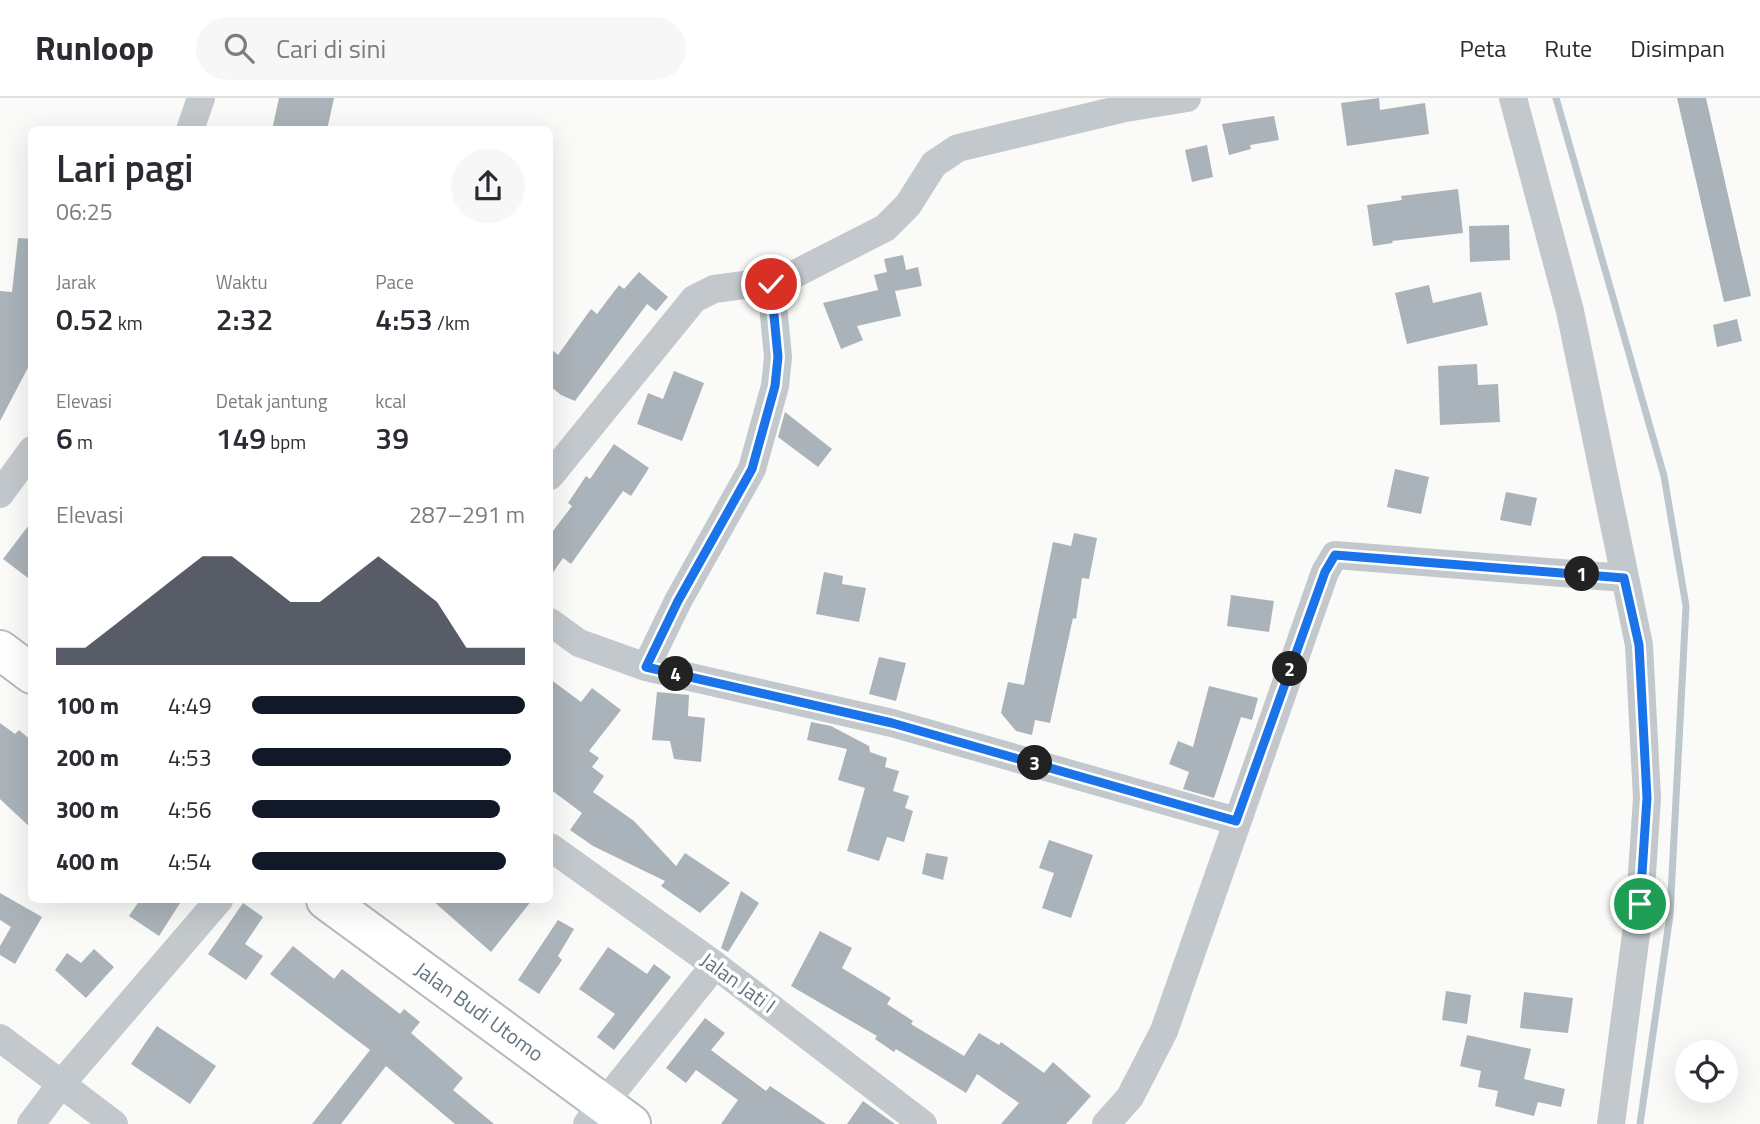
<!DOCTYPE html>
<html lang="id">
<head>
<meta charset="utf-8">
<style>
  body { margin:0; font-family:"Titillium Web",sans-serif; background:#f7f7f7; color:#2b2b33; height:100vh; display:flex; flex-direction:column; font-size:26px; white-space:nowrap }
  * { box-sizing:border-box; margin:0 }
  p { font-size:23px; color:#7c7c81 }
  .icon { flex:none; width:38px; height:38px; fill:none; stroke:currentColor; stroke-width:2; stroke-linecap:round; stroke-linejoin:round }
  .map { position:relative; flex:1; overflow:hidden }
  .details { position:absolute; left:28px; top:28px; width:525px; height:777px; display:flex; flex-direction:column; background:#fff; border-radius:10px; box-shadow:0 7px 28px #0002 }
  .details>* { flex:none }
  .tools { position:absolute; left:1675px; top:942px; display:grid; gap:14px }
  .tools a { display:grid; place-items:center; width:63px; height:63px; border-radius:50%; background:#fff; box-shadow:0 7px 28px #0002; font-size:35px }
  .pin { position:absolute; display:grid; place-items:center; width:60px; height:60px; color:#fff; margin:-30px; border:4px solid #fff; border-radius:50%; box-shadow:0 2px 7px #0007 }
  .km { position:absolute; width:35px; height:35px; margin:-18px; border-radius:50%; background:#222; color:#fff; font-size:19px; line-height:35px; text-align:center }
  .round { display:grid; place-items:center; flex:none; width:74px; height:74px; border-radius:37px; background:#f7f7f7 }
  .overview { display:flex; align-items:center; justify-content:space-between; height:119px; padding:0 28px }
  h1 { font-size:38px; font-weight:600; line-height:52px }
  .metrics { display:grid; grid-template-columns:repeat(3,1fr); gap:10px; height:119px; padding:7px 28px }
  .metrics div { display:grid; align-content:center }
  .metrics b { font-size:30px; font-weight:600 }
  .metrics small { font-size:19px; font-weight:400 }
  .metrics p { font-size:19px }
  .chart { height:196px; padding:14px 28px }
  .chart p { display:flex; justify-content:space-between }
  .chart svg { width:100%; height:126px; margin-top:7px; fill:#111827; opacity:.7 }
  ul { padding:0 28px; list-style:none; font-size:23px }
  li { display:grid; grid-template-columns:112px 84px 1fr; align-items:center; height:52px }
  li i { height:18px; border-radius:9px; background:#111827 }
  header { display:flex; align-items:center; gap:42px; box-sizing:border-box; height:98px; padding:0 35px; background:#fff; border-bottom:2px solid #e1e1e2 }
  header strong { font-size:33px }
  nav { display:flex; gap:38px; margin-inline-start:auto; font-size:24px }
  .search { width:490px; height:63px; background:#f7f7f7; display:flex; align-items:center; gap:18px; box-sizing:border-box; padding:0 24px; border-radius:38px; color:#7c7c81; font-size:26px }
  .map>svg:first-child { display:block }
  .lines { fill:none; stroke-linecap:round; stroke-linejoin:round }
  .stream { stroke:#bbc7cb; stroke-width:7 }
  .building { fill:#aab3b9 }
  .primary-casing { stroke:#b5babe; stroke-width:42 }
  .minor { stroke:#c3c8cc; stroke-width:28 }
  .primary { stroke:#fff; stroke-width:38 }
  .route-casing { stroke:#fff; stroke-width:14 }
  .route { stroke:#1a73e8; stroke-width:9 }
  .labels { text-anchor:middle; stroke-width:7; stroke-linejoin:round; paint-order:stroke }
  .street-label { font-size:21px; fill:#657683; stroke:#fff }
</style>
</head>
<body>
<header>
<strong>Runloop</strong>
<div class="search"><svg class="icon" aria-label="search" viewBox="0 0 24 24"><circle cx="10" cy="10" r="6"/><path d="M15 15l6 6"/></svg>Cari di sini</div>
<nav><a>Peta</a><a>Rute</a><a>Disimpan</a></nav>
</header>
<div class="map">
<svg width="1760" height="1026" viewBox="0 0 1760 1026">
  <rect width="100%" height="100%" fill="#fafaf8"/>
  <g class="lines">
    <path class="stream" d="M1556,0L1664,378L1686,508L1670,817L1640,1026"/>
  </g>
  <path class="building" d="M279,0H334L327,32H272Z
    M1379,0L1380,12L1425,5L1429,36L1347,48L1341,5Z
    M1677,0H1706L1751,198L1724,204Z
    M1274,18L1279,42L1250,47L1251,51L1229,57L1222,26Z
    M1207,47L1213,79L1192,84L1185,52Z
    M1458,91L1463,135L1392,143L1393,145L1373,148L1367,107L1402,102L1401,98Z
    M1509,127L1510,162L1470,164L1469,128Z
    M18,140L32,141V262L0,323V193L12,194Z
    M903,157L906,172L918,169L922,188L895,193L901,218L857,228L863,242L841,251L823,205L878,192L874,177L887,174L884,161Z
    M639,174L668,199L656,213L647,206L575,303L561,297L550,288V250L558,257L591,211L597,216L619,187L624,191Z
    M1429,187L1433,205L1481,194L1488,227L1407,246L1395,195Z
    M1737,221L1742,243L1717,249L1713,227Z
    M1477,266L1478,287L1498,286L1500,324L1440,327L1438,268Z
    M674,273L704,285L682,343L637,326L648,295L663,301Z
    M785,314L832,351L818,369L778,339Z
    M614,346L649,370L631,398L623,393L571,466L563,460L550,479V437L572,408L568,405L586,378L590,381Z
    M1395,371L1429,379L1421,416L1387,409Z
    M1506,394L1537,400L1531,428L1500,422Z
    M32,423V483L3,461Z
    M1074,435L1097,440L1089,481L1082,480L1076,521L1073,520L1050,625L1035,622L1032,637L1016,633L1001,615L1008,584L1024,587L1053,444L1071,448Z
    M824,474L843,478L842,486L866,490L859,524L816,516Z
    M1231,497L1274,503L1269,534L1227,528Z
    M879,559L906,565L896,603L869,596Z
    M550,581L581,604L592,590L621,612L589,653L599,660L592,669L604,678L593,694L634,723L676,768L685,755L730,785L700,815L661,788L665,783L593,748L570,732L582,715L550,691Z
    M1209,588L1258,600L1252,622L1241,619L1214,700L1183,691L1189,674L1169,666L1178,643L1193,649Z
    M657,594L689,597L688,618L705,620L701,664L674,661L670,643L652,642Z
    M811,624L831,628L869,648L870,654L887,660L885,669L899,673L893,693L909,698L905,710L913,713L904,744L887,739L879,763L847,753L865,690L838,682L847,651L807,642Z
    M0,625L15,636L19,632L32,643V731L0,701Z
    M1049,742L1093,757L1071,820L1042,810L1054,775L1039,770Z
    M926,755L948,759L943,782L922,776Z
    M741,793L759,805L728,854L721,850Z
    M0,795L42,819L15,866L0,857V848L11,829L0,822Z
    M140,802H182L159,838L129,818Z
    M432,802H532L491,854Z
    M243,805L263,819L245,846L263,858L246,882L208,856Z
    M558,822L574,831L558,858L562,862L539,896L518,882Z
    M820,833L852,850L842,870L891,900L887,906L913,923L911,926L964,958L979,935L999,947L1001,944L1044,975L1053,964L1091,998L1066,1026H1001L1019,1005L977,976L966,995L896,951L894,954L875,941L877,938L791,888Z
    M293,848L334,881L342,871L400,916L404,911L420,924L411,935L463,980L453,992L494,1026H455L386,968L341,1026H312L370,952L270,876Z
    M608,849L647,876L654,866L671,879L614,952L597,939L615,916L579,891Z
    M94,851L114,869L86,900L55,872L67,855L81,865Z
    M1446,893L1471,897L1467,926L1442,922Z
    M1524,894L1573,900L1568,935L1520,930Z
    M705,920L725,935L711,952L766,993L770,988L826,1026H721L738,1002L696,972L686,985L666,970Z
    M157,928L216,968L190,1006L131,966Z
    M1467,937L1531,951L1524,981L1565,991L1561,1009L1538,1004L1534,1018L1495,1008L1498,993L1478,989L1481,973L1460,968Z
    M863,1003L895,1026H847Z"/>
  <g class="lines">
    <g class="primary-casing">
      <path id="primary" d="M0,552L32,576
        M326,802L631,1026"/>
    </g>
    <path class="minor" d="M1513,0L1570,213L1639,547L1647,700L1640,806L1611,1026
      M190,32L201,0
      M550,378L694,201L714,191L783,182L885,130L908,107L934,66L958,50L1126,10L1187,0
      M0,396L32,352
      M550,524L579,545L646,569L892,625L1236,723
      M646,569L678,503L752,371L775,288L778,259L771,186
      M550,749L715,867L923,1026
      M0,940L114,1026
      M31,1026L61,986L219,802
      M587,1026L715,867
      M1106,1026L1130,999L1164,933L1325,474L1335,457L1624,480"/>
    <use href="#primary" class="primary"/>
  </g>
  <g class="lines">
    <g class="route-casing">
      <path id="route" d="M771,186L778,259L775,288L752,371L678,503L646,569L892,625L1236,723L1325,474L1335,457L1624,480L1639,547L1647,700L1640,806"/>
    </g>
    <use href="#route" class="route"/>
  </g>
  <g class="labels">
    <g class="street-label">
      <text transform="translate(738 885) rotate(36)" y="7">Jalan Jati I</text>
      <text transform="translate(479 914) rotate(36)" y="7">Jalan Budi Utomo</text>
    </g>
  </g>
</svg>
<div class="tools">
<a><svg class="icon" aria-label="locate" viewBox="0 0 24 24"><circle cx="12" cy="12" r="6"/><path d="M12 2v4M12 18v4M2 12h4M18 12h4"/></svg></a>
</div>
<div class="pin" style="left:1640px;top:806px;background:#1e9e55"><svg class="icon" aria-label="arrive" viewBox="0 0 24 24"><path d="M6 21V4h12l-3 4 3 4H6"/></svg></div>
<div class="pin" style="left:771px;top:186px;background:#d93025"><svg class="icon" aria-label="check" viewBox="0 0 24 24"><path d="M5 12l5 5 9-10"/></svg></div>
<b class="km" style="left:1582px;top:476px">1</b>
<b class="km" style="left:1290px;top:571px">2</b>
<b class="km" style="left:1035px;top:665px">3</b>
<b class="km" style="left:676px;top:576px">4</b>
<section class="details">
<div class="overview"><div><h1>Lari pagi</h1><p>06:25</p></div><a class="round"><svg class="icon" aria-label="share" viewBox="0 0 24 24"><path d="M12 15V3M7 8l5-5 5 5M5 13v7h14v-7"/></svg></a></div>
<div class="metrics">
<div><p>Jarak</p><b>0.52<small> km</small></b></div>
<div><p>Waktu</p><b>2:32</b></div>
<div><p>Pace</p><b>4:53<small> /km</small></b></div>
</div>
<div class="metrics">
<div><p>Elevasi</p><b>6<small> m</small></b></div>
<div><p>Detak jantung</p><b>149<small> bpm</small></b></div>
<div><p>kcal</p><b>39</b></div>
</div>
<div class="chart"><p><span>Elevasi</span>287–291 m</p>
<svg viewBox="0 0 160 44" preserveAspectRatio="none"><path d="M0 44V38L10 38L20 30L30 22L40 14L50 6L60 6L70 14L80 22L90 22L100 14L110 6L120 14L130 22L140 38L150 38L160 38V44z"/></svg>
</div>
<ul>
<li><b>100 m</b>4:49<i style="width:100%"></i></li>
<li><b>200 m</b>4:53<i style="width:95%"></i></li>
<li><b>300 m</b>4:56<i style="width:91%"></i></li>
<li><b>400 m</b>4:54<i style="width:93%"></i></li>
</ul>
</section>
</div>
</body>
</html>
